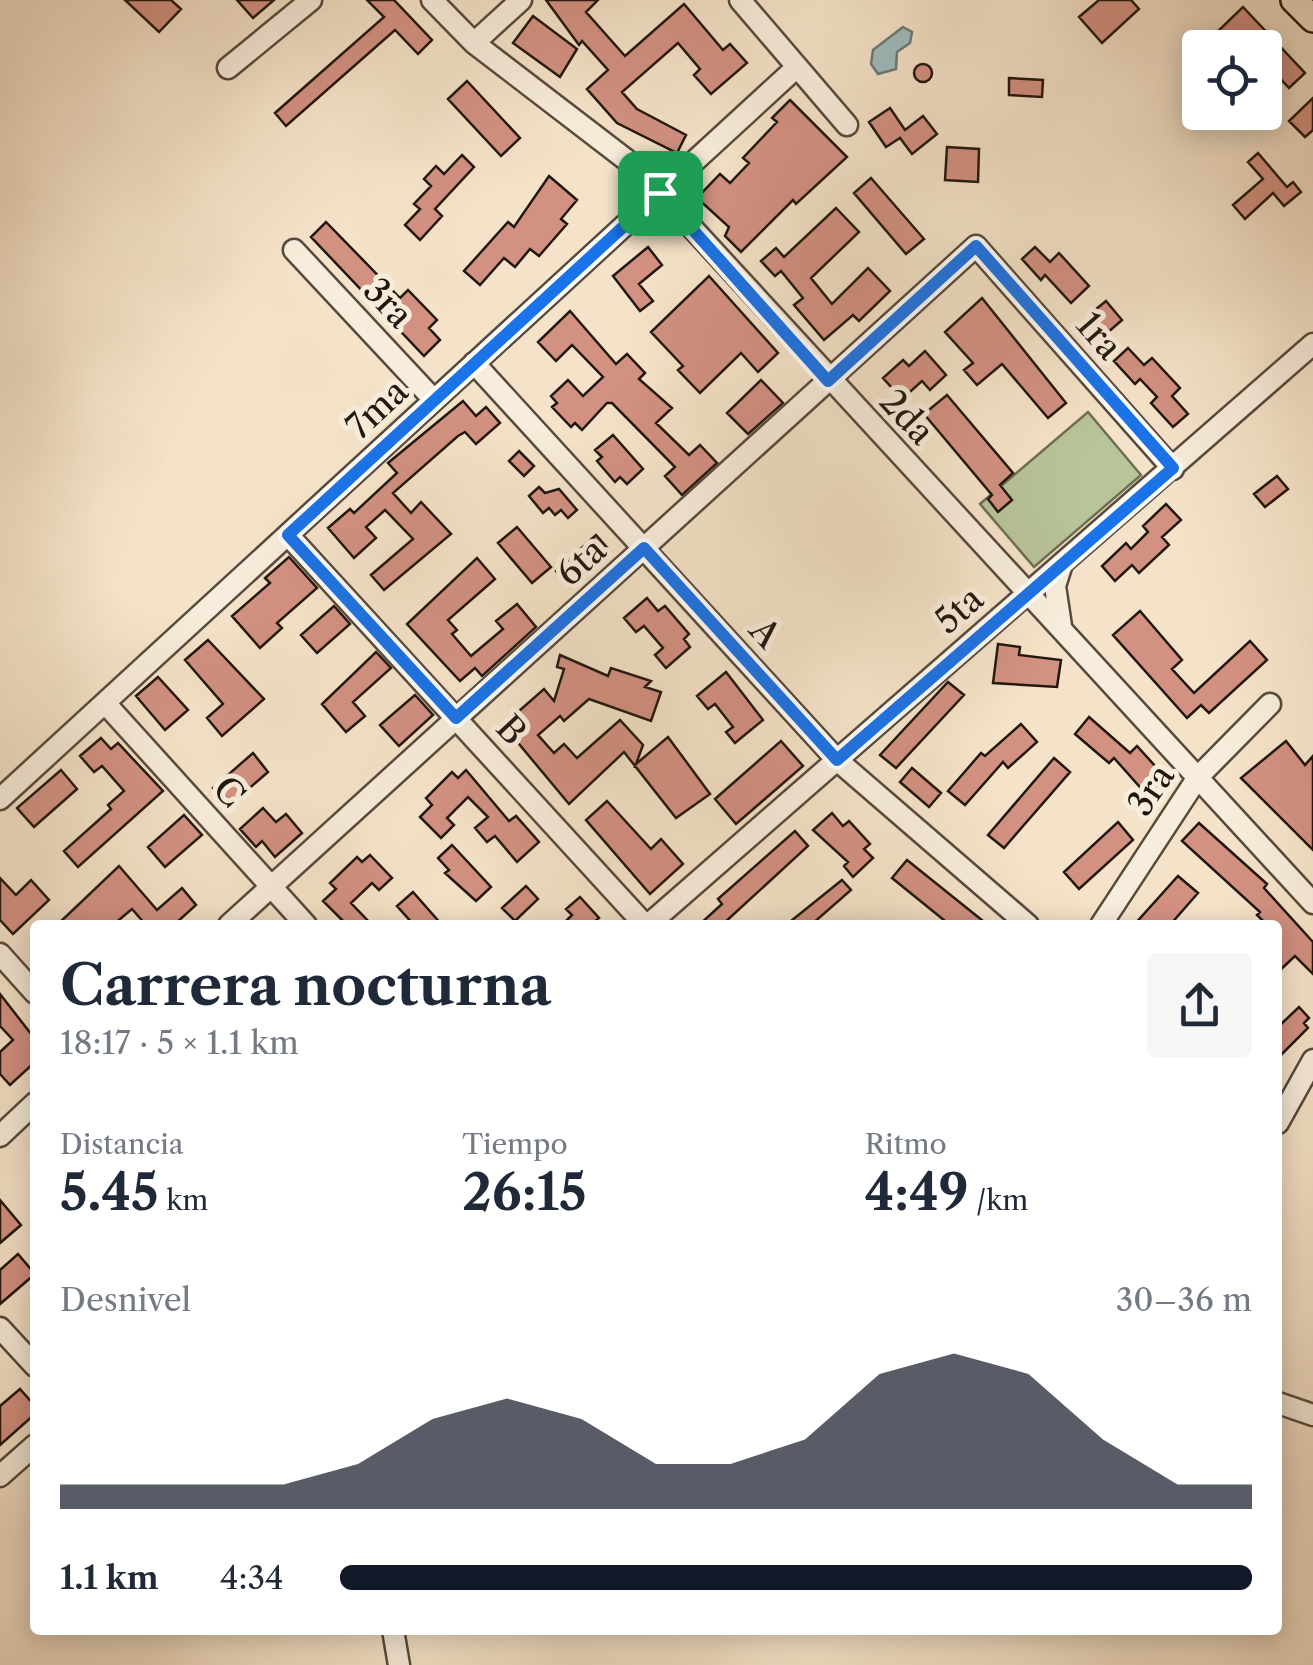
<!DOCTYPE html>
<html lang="es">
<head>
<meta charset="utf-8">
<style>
  body { margin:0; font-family:"Libre Caslon Text",serif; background:#f6f6f7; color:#1f2937; height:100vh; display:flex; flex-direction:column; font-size:38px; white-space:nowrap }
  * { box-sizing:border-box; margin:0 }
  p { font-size:32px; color:#747a83 }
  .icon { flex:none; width:55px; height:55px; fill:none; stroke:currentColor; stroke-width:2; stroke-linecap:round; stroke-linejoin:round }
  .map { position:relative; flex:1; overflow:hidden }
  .panel { position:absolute; left:30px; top:920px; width:1252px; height:715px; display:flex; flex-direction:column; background:#fff; border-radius:10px; box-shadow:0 5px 25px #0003 }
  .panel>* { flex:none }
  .buttons { position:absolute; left:1182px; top:30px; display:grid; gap:20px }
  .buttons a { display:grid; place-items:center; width:100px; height:100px; border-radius:10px; background:#fff; box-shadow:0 5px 25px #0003; font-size:50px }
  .pin { position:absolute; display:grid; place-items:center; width:85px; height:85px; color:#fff; margin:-42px; border-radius:20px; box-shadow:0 5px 15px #0006 }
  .round { display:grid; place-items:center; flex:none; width:105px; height:105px; border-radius:10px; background:#f6f6f7 }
  .overview { display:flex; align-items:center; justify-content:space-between; height:170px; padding:0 30px }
  h1 { font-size:55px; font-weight:800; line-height:75px }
  .figures { display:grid; grid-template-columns:repeat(3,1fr); gap:15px; height:170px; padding:10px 30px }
  .figures div { display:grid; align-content:center }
  .figures b { font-size:50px; font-weight:800 }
  .figures small { font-size:28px; font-weight:400 }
  .figures p { font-size:28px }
  .chart { height:280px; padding:20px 30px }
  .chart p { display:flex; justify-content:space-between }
  .chart svg { width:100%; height:180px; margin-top:10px; fill:#111827; opacity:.7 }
  ul { padding:0 30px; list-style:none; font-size:32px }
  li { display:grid; grid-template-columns:160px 120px 1fr; align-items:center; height:75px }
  li i { height:25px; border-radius:12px; background:#111827 }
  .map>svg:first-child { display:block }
  .green { fill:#b8c499; stroke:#6d6e54; stroke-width:2.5 }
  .water { fill:#a0bcbf; stroke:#6e7a78; stroke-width:2.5 }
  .building { fill:#d39182; stroke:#22170e; stroke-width:2.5 }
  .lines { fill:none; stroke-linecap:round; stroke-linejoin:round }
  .minor-casing { stroke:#574a3d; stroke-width:25 }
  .major-casing { stroke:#22170e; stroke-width:30 }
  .minor { stroke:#f8eddc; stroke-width:20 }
  .major { stroke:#f5e3c9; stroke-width:25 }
  .route-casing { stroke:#fff; stroke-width:20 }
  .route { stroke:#1a73e8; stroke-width:12 }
  .labels { text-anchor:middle; stroke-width:10; stroke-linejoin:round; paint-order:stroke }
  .street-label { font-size:35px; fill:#22170e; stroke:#f8eddc }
</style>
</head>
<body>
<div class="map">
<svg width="1313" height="1665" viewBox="0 0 1313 1665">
  <rect width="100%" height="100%" fill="#f5e3c9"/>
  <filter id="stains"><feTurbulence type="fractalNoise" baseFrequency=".002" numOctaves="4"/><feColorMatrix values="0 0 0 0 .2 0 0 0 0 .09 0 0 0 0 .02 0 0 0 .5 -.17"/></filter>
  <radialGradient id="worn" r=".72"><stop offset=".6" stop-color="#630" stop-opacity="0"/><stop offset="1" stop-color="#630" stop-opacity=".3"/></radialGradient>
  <path class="green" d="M1088,412L1141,475L1034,567L980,504Z"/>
  <path class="water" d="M903,27L912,32L910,43L897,52L896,69L878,74L871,64L873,50Z"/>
  <path class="building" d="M125,0H171L181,9L159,32Z
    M237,0H274L253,18Z
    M367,0H394L432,40L418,54L395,30L286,126L275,113L384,17Z
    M546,0H598L586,12L625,56L684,4L723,50L730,44L747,63L711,94L694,75L700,69L678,43L622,92L637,109L686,135L677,153L617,123L587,89L608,70L582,41L579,45Z
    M1099,0H1131L1139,9L1102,43L1079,17Z
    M1243,7L1305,73L1289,88L1265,62V48H1230L1216,33Z
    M533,16L577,49L560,77L513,43Z
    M914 73a9 9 0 1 1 18 0a9 9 0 1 1-18 0Z
    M1009,78L1043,80L1042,97L1009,95Z
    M467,81L520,138L501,156L448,99Z
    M1313,98V130L1305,137L1289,121Z
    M790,100L847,157L796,204L793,200L741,252L725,236L729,227L697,198L720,174L730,183L749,163L743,158L777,122L772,118Z
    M890,108L905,130L923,116L937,134L912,154L900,138L886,147L869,122Z
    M947,147L979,149L978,182L945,180Z
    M1258,153L1287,187L1293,182L1301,192L1284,206L1273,193L1245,219L1233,205L1263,179L1248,162Z
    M462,155L474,167L435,209L442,216L420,240L405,225L420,209L414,204L431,186L424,179L436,166L444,174Z
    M549,176L577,200L561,219L567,224L539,256L530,249L515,267L504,258L480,285L464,271L508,222L514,227Z
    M871,178L924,239L906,254L854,193Z
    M836,208L859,232L811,278L832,304L868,268L890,291L859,321L853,315L824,340L794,305L803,298L781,271L775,276L761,261L776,248L784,257Z
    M326,222L400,298L408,290L437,320L429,328L440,340L424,356L311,237Z
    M648,247L662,265L639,284L653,301L640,311L613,276Z
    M1035,247L1050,262L1059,253L1089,286L1071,303L1045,275L1041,280L1022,259Z
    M709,276L778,353L758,372L741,353L700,393L678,370L683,366L651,332Z
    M982,298L1066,403L1048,418L1002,364L977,385L964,370L973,363L945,332Z
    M1106,301L1122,320L1106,334L1090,314Z
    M570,311L616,364L627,354L645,373L639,379L672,408L656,423L689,455L700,445L717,463L682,495L665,476L675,467L612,403H607L582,430L575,423L571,427L552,407L557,403L551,396L568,380L583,396L603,377L572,345L556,361L538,342Z
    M1128,348L1144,365L1152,358L1180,388L1172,396L1188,414L1173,427L1151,403L1157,397L1140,379L1135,384L1114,361Z
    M925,351L946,375L930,390L922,381L902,399L883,378L903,360L909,366Z
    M761,380L783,403L748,434L727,413Z
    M947,395L1013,473L1000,485L1012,500L998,512L988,499L992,495L924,414Z
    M463,401L476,416L486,407L500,423L476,444L465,432L458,436L393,493L411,513L421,502L451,534L384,590L371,575L413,539L385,510L366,527L376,538L354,558L328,528L350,509L354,513L397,473L388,463Z
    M613,435L643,469L627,484L620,477L615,482L597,461L602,457L595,450Z
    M519,451L534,466L524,476L509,461Z
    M1277,476L1288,489L1265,507L1254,494Z
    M539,487L545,493L559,489L577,510L568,518L561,510L555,515L549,508L543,513L529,496Z
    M1166,504L1181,520L1162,537L1169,545L1139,573L1132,565L1115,581L1102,566L1126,543L1131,549L1148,532L1143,526Z
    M517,527L551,567L532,583L498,543Z
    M596,535L610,551L570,587L556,571Z
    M289,557L317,588L277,623L282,628L260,648L232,616L270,583L265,578Z
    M477,558L495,579L448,620L457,630L452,634L471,656L503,629L496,621L517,604L536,627L482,676L475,668L460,681L407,624Z
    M647,598L658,611L665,606L689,634L684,639L690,647L666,668L655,655L663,648L644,626L636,632L624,618Z
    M334,606L350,624L317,653L301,635Z
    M1140,611L1182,660L1172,669L1194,693L1250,641L1267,660L1209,713L1201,705L1187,718L1113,635Z
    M208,640L264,699L222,736L207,718L223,704L185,660Z
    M998,644L1020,647L1019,655L1061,660L1057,687L993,683Z
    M376,652L391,668L353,702L365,716L346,732L322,704Z
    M560,655L608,676L611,668L651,681L645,687L661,692L651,721L589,699L564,721L560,716L538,735L554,753L564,744L577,758L620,720L643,745L636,764L668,737L710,794L676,818L624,752L569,804L509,732L517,724L511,718L544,689L554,701L564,669L557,667Z
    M726,672L763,720L735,743L726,732L733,727L715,704L708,709L697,696Z
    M158,677L188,710L165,730L136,696Z
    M948,682L964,695L896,768L880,755Z
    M415,695L433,715L399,746L380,725Z
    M1089,717L1130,753L1137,746L1166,778L1147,795L1114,758L1109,763L1075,734Z
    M1021,724L1037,742L1008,768L1003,762L965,805L948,791L981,753L985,756Z
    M101,738L111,749L118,743L163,791L78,867L64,851L111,809L108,805L124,791L102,766L94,772L80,756Z
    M781,741L803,766L736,824L715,799Z
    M1286,741L1305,765L1313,756V850L1241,778Z
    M253,753L268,772L229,806L213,788Z
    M1054,758L1070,772L1004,848L988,835Z
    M912,768L941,793L929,807L900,782Z
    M61,770L77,789L34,827L17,808Z
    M466,770L509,821L516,816L539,842L517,862L495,836L487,842L475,828L488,817L468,797L447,818L454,825L441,838L420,817L432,805L426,798L452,772L458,778Z
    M607,801L651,849L661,839L683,864L650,894L586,820Z
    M263,808L276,822L286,814L302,833L275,857L262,841L256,847L240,829Z
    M832,813L843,826L849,821L870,844L864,849L873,858L853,877L844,866L848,862L813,830Z
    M184,815L202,835L165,867L148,847Z
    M1118,822L1133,840L1079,889L1064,872Z
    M1199,823L1267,884L1264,888L1313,942V974L1295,956L1278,972V925H1267L1257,915L1260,912L1182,841Z
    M795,831L808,846L722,925H699L722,904L718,899Z
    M452,845L491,887L476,901L445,873L449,870L438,858Z
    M370,855L392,878L379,890L372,883L351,903L372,925H347L323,901L336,889L330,883L357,857L362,862Z
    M907,860L988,925H950L892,878Z
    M119,866L157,910L182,888L196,905L174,925H146L132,909L113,925H57Z
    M1178,876L1198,893L1170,925H1134Z
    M0,878L16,895L31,880L49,900L13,934L0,920Z
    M842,880L851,890L811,925H786Z
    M526,886L538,899L515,921L502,908Z
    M413,892L442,925H414L397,906Z
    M580,897L599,918L591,925H562L572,915L566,909Z
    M0,994L35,1039V1062L10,1085L0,1074V1052L13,1040L0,1026Z
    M1299,1007L1309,1018L1304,1023L1308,1028L1278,1058V1027Z
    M0,1200L21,1225L0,1243Z
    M18,1254L35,1274L0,1304V1270Z
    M20,1389L35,1406V1414L0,1445V1406Z"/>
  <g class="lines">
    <g class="minor-casing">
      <path id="minor" d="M432,0L474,43L637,168L1313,903
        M740,0L847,125
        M474,43L521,0
        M228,68L311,0
        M294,250L434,400
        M474,363L837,760L1028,925
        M288,535L645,925
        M1061,626L1055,586L1062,564
        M105,703L306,925
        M0,799L797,67
        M229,925L976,246L1173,469
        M648,925L1313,344
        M1101,925L1198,777L1270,704
        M0,954L35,993
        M1278,1123L1313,1060
        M0,1136L35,1103
        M0,1328L35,1366
        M1278,1403L1313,1415
        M0,1476L35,1445
        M393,1630L399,1665"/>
    </g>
    <g class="major-casing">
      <path id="major" d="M1294,0L1313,19"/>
    </g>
    <use href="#minor" class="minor"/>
    <use href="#major" class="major"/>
  </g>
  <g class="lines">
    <g class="route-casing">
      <path id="route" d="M660,193L828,381L976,246L1173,468L837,760L644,548L456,718L288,535Z"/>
    </g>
    <use href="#route" class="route"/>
  </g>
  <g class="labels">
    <g class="street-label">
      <text transform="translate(388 303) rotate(47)" y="12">3ra</text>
      <text transform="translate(1099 336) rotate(49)" y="12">1ra</text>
      <text transform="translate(377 409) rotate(-43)" y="12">7ma</text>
      <text transform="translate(907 417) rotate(47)" y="12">2da</text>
      <text transform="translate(581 562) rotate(-42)" y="12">6ta</text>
      <text transform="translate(959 610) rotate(-41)" y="12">5ta</text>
      <text transform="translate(765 633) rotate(48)" y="12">A</text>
      <text transform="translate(511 730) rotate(47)" y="12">B</text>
      <text transform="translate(1151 790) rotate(-56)" y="12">3ra</text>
      <text transform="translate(229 792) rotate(48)" y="12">C</text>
    </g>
  </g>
  <rect width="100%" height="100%" filter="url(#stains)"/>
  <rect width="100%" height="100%" fill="url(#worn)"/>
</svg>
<div class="buttons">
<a><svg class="icon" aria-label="locate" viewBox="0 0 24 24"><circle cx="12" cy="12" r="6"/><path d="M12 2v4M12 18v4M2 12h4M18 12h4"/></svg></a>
</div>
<div class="pin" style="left:660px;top:193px;background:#1e9e55"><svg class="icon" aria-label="arrive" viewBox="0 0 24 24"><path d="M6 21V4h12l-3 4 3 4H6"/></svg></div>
<section class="panel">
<div class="overview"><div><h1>Carrera nocturna</h1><p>18:17 · 5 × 1.1 km</p></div><a class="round"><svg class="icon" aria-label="share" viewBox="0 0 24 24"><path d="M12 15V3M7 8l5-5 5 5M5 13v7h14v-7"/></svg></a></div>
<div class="figures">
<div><p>Distancia</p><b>5.45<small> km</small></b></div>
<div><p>Tiempo</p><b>26:15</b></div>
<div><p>Ritmo</p><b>4:49<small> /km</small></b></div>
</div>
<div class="chart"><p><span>Desnivel</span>30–36 m</p>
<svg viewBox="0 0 160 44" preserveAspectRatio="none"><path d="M0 44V38L10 38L20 38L30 38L40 33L50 22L60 17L70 22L80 33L90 33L100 27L110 11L120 6L130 11L140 27L150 38L160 38V44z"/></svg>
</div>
<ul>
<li><b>1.1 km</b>4:34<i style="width:100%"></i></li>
</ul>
</section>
</div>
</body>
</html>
